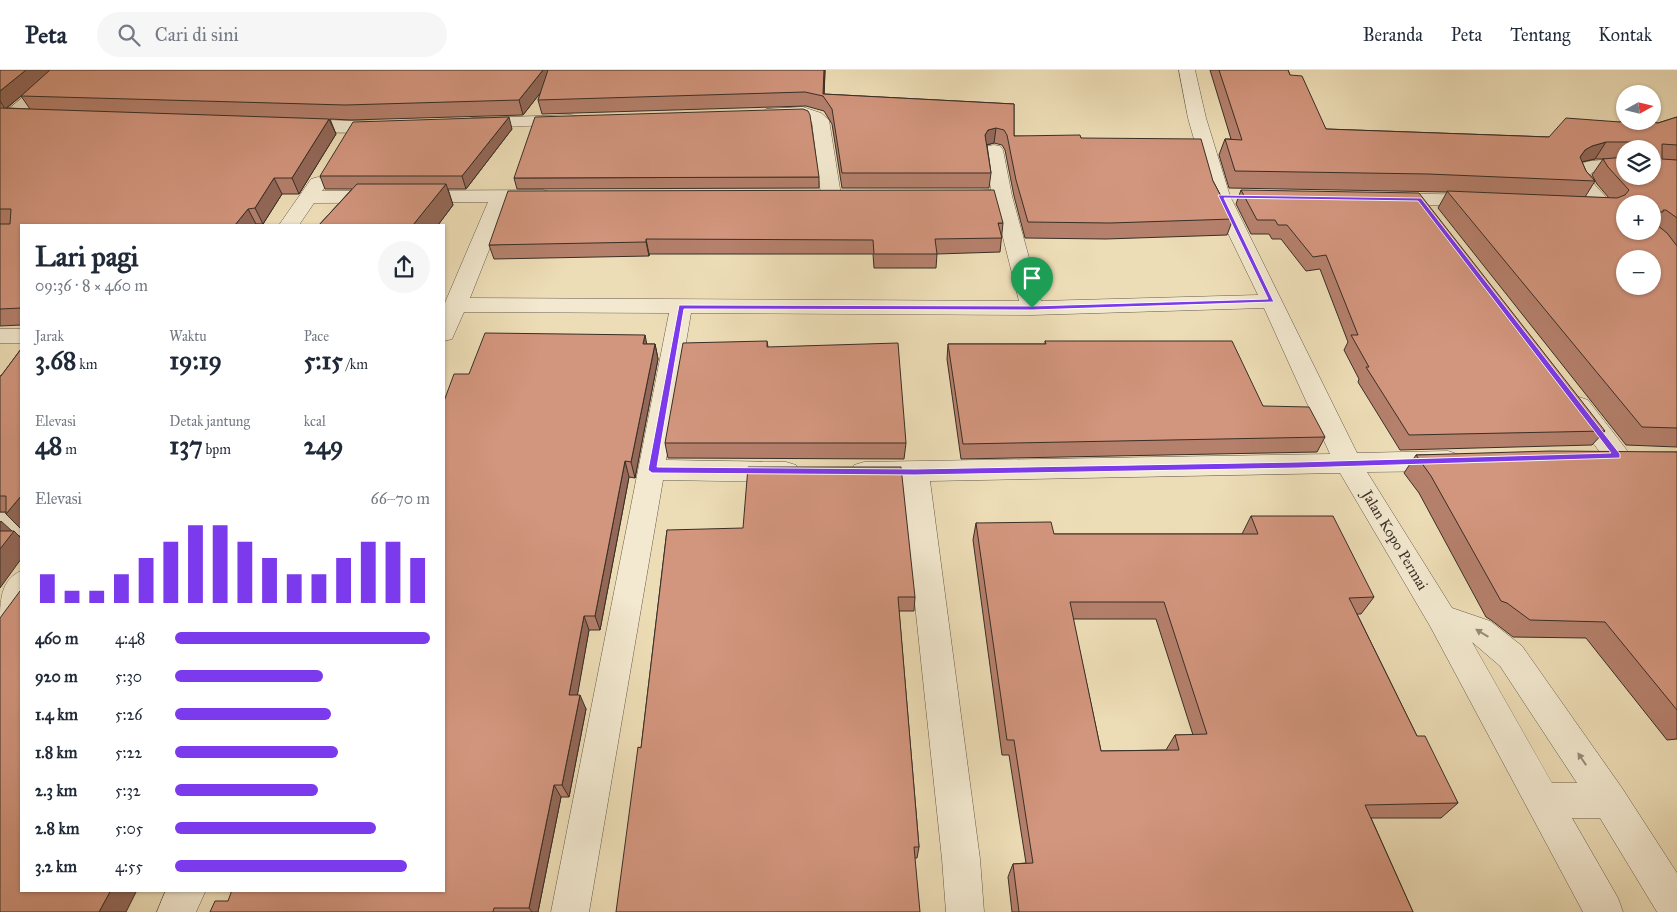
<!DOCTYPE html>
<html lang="id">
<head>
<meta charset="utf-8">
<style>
  body { margin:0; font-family:"IM FELL Great Primer",serif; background:#f6f6f7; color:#1f2937; height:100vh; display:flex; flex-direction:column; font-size:19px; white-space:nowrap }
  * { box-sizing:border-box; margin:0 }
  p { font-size:16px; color:#747a83 }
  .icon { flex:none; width:28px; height:28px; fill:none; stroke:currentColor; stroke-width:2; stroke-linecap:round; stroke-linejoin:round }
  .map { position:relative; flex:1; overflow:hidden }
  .details { position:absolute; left:20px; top:154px; width:425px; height:668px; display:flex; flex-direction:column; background:#fff; border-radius:0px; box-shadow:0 1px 4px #0004 }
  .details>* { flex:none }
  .needle { width:32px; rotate:82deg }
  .fabs { position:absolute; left:1616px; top:15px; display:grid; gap:10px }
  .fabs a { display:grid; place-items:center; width:45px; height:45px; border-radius:50%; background:#fff; box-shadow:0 1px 4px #0004; font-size:25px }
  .pin { position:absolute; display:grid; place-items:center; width:42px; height:42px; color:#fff; margin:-51px -21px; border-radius:50% 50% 50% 0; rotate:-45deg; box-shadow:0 0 5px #0007 }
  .pin .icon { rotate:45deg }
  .round { display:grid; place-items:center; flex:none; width:52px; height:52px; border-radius:26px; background:#f6f6f7 }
  .head { display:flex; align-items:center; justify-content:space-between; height:85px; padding:0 15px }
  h1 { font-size:28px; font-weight:800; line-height:38px }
  .metrics { display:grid; grid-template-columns:repeat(3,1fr); gap:8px; height:85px; padding:5px 15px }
  .metrics div { display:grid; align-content:center }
  .metrics b { font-size:25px; font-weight:800 }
  .metrics small { font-size:14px; font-weight:400 }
  .metrics p { font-size:14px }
  .chart { height:140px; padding:10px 15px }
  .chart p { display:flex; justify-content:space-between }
  .chart svg { width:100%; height:90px; margin-top:5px; stroke:#7c3aed; stroke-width:6 }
  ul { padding:0 15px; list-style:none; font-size:16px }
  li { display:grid; grid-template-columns:80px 60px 1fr; align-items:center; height:38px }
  li i { height:12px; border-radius:6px; background:#7c3aed }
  header { display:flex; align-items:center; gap:30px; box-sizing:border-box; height:70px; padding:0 25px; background:#fff; border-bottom:1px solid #e0e1e3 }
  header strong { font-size:24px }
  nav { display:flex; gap:28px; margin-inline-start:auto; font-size:18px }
  .search { width:350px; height:45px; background:#f6f6f7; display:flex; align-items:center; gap:12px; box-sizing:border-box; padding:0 18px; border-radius:28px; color:#747a83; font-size:19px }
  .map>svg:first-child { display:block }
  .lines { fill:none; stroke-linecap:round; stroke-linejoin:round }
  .minor-casing { stroke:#665a4a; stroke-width:1 }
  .minor { fill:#f3e9d0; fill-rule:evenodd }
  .wall { fill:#b5806c; stroke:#392e26; fill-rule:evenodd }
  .shaded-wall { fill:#936858; stroke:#392e26 }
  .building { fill:#d2957d; stroke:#392e26; fill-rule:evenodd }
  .oneway { fill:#968c7b }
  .route { fill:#7c3aed; stroke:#fff; fill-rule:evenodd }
  .labels { text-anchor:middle; stroke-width:4; stroke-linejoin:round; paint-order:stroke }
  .street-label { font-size:15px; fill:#392e26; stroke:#f3e9d0 }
</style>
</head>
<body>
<header>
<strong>Peta</strong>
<div class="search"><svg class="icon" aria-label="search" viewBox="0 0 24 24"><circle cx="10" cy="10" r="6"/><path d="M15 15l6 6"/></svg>Cari di sini</div>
<nav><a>Beranda</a><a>Peta</a><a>Tentang</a><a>Kontak</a></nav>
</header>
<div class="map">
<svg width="1677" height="842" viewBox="0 0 1677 842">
  <rect width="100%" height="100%" fill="#edddb6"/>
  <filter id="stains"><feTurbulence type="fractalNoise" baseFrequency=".004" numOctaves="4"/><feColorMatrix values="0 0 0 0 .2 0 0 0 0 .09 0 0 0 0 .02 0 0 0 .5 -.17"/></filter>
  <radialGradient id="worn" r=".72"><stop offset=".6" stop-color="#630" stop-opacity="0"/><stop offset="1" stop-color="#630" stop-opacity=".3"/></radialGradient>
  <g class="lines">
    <g class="minor-casing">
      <path id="minor" d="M55,0H73L17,50L11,51L5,50L2,46L5,42Z
        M1179,0H1195L1206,48L1230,126L1357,383L1448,381L1457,384L1461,391L1457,398L1448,401L1367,402L1452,538L1490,551L1522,576L1622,718L1677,803V842H1657L1600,748H1572L1618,828L1623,842H1583L1430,556L1340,403L930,411L980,789L984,842H946L942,789L902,411L864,412L854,409L851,402L854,395L864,392L1330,384L1264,238L1032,245L691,243L666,390L786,392L796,395L799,402L796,409L786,412L663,410L589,842H551L669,243L464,242L452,269L444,271V235L488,132L314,133L299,155H279L311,109L318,107L325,109L328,113L322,121L543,120L550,122L553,126L550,130L508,132L470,228L1019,231L994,132L951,130L948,126L951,122L991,120L985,80L988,76L994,75L1000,76L1003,80L1012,126L1041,231L1258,225L1210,126L1188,48ZM1472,572L1500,596L1577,713H1552Z
        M803,37L821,43L829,50L841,125L838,129L831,131L824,129L821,125L812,52C798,43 781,50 766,47L763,43L766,39Z
        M571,45L577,46L580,50L577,54L472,58L466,57L463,53L466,49L472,48Z
        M295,49L392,52L395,56L392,60C371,65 310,63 289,58L286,54L289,50Z
        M1625,90V102H1593L1590,105L1595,115L1615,137L1612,141L1605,143L1577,139L1574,135L1577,131L1588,129L1577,117L1571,103C1582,86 1607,91 1625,90Z
        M1387,123L1479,125L1486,127L1489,131L1486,135L1479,137L1380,133L1377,129L1380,125Z
        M0,259H21V273H0Z
        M1579,327L1588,330L1626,379L1630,386L1626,393L1617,396L1608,393L1570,342L1566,336L1570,330Z
        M0,443H21V465H0Z
        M21,501C22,524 26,546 0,555C0,531 0,510 21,501Z
        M166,820H206L196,842H157Z"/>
    </g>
    <use href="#minor" class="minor"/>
  </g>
  <path class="wall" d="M0,0H825L824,24L1014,34V66L1081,68L1213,111L1233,149L1227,165L1106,169L1025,168L1014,126L1005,80L1002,75L994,73L987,75L991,103L989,118H842L832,54L824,41L806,36L542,44L538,30L541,22L523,45L351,50L330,49L336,64L299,124H282L263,154L21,155V255L0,256ZM21,26L30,39L7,38Z
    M1210,0H1288L1290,5L1326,59L1549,67L1620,52L1658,53L1677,47V377L1626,375L1438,138L1447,122L1229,118L1219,85L1225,69H1231ZM1625,79H1652L1625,106ZM1595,89H1605H1603L1592,105L1597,114L1609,128L1585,127L1595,111L1586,101L1582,92ZM1625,134H1652V161Z
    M512,59L466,119H448L453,135L438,155H319L352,119H325L320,106Z
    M819,107V118L517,119L514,108Z
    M1241,120L1605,361L1592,375L1400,380L1358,312L1359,309L1344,280L1348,272L1320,199L1306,201L1281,169H1272L1269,164H1251L1236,134Z
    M1003,153L1000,182L937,184L936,198H874L873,184H649V186L494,189L489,175Z
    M767,271L768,277L906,373L904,389L668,388L665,373Z
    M1045,271L1263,336L1325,367L1317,382L961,389L947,289L948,274H1045Z
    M646,274H655L658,289L635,408L629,407L600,560H589L577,625L586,639L569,727H561L538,842H210L228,831L444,820L469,304Z
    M21,279V459L6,444V442H0V306H1Z
    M1677,382V669L1667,670L1586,568L1513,567L1491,550L1486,547L1419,423L1404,403L1416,385Z
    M1251,446L1374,527L1361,544H1357L1417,666L1458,733L1441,748H1371L1413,842H1012L1008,807L1013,794L1026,793L1009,685H1002L973,470L976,453L1054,464H1242ZM1073,549H1156L1193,665H1175L1166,680L1101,681Z
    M667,460L915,527L914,541H899L919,777L917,788H915L641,678Z"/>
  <path class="shaded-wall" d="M26,0H53L5,39L0,31V21Z
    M543,0H555L556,3L523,45L519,30Z
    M824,0H825L824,27L823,26Z
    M509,47L512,59L466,119L462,106Z
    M329,49L336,64L299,124L292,108Z
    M996,58L994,73L986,75L985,65L988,60Z
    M1606,72L1595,89L1581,92L1574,96L1585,80L1592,76Z
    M274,108L282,124L263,154L255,138Z
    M446,114L453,135L438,155H413Z
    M248,139L256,154V155H235Z
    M646,169L649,184V186L646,172Z
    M645,265L648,280L643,274Z
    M655,274L658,289L635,408L631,392Z
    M625,391L629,407L600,560L595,546Z
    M21,426V459L6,444Z
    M1,451L13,462L14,461L21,468V489L0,518V452Z
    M584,546L589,560L575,639L569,625Z
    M580,625L586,639L569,727L562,715Z
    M554,715L561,727L538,842H532L529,838Z
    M111,820H137L126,842H99Z"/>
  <path class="building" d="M0,0H26L0,21Z
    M50,0H543L519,30L345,35L21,26Z
    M548,0H824L823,24L1014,34V66L1080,65L1081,68L1201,69L1213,111L1233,149L1110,153L1028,152L1016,110L1007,65L1004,60L996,58L988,60L985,65L991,103H842L832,39L823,26L805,22L538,30Z
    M1219,0H1288L1290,5L1302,6L1326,59L1549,67L1566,48L1620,52L1623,49H1625V51H1643L1658,53L1677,47V75L1662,74V89L1677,90V148L1666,140H1663V142H1652V134H1625V161H1652V151L1667,163L1677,176V358L1642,357L1447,121L1617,128L1625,125L1629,120L1608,97L1603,89L1625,87V106H1652V79H1638V72H1606L1592,76L1585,80L1580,87L1586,101L1595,111L1428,104L1235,101L1225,69L1242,70ZM1625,189H1652V216H1625Z
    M0,38L329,49L292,108H274L255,138L248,139L235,155H21V238L0,239V154H10L11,139H0Z
    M803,39L808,41L810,45L819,107L514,108L535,47Z
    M509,47L462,106H320L353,52Z
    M357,114H446L413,155H319Z
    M994,120L1003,153H998L1002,168L935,169L937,184H874L873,170L646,169V172L489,175L508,121Z
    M1241,120L1419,123L1605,361L1409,365L1366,297H1369L1351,265H1358L1326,185L1313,187L1287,155H1278L1275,150H1257Z
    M485,263L645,265L643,274H655L631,392L625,391L595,546H584L569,625H580L562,715H554L529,838H494L493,842H210L215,831H228L232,820H444V331L454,304H469Z
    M767,271V277L898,273L906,373H665L683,273Z
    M1045,271H1232L1263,336L1309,337L1325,367L963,374L948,274H1046Z
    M21,279V426L6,444V426H0V306H1Z
    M1551,381L1677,382V640L1605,552L1530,550L1507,533L1501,531L1431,406L1416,385Z
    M748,397H901L915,527H898L919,777H914L920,842H616L638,677L641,678L667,460L743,458Z
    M1251,446H1333L1374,527L1349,528L1417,666H1425L1458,733L1365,735L1413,842H1019L1013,794L1033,793L1014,670H1007L976,453L1051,452L1054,464H1258ZM1070,532H1164L1207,664L1175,665L1179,680L1101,681Z
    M0,461H14L0,479Z
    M20,521H21V820H111L99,842H0V548Z"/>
  <defs><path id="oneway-solid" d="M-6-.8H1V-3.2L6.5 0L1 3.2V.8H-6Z" transform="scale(1.25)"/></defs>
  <g class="oneway">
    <use href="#oneway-solid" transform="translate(1482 563) rotate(-149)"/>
    <use href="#oneway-solid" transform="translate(1582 689) rotate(-124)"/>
  </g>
  <path class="route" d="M1218,125L1421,128L1620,384V388L1299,398L915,405L652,403L648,400L679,235L1032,236L1268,229ZM1224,128L1418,131L1611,383L1299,392L915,399L657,397L684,239L1032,240L1274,232Z"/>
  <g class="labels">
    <g class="street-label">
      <text transform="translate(1395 470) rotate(59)" y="5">Jalan Kopo Permai</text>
    </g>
  </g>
  <rect width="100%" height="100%" filter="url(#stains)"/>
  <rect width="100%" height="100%" fill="url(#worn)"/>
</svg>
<div class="fabs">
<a><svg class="needle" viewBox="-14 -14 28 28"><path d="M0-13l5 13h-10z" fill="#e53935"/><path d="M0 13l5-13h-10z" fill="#747a83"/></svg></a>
<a><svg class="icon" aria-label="layers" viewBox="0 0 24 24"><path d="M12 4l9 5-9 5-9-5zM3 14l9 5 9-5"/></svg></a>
<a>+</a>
<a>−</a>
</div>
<div class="pin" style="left:1032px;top:238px;background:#1e9e55"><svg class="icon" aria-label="arrive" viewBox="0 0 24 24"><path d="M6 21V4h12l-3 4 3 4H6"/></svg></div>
<section class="details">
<div class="head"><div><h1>Lari pagi</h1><p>09:36 · 8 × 460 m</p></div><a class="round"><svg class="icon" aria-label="share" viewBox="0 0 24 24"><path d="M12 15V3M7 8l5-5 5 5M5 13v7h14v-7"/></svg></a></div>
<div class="metrics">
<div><p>Jarak</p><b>3.68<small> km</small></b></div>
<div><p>Waktu</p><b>19:19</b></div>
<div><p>Pace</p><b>5:15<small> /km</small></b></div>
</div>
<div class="metrics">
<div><p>Elevasi</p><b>48<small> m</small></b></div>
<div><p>Detak jantung</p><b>137<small> bpm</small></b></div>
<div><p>kcal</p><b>249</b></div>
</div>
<div class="chart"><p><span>Elevasi</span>66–70 m</p>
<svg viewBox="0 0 160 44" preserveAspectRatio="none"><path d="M5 44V30M15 44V38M25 44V38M35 44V30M45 44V22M55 44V14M65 44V6M75 44V6M85 44V14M95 44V22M105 44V30M115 44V30M125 44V22M135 44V14M145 44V14M155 44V22"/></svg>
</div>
<ul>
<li><b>460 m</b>4:48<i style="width:100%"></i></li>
<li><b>920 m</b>5:30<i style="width:58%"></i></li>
<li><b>1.4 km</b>5:26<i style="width:61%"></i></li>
<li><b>1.8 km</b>5:22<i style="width:64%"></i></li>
<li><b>2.3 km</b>5:32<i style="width:56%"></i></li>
<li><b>2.8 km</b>5:05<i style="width:79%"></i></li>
<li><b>3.2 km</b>4:55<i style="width:91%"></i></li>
</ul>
</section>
</div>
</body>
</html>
